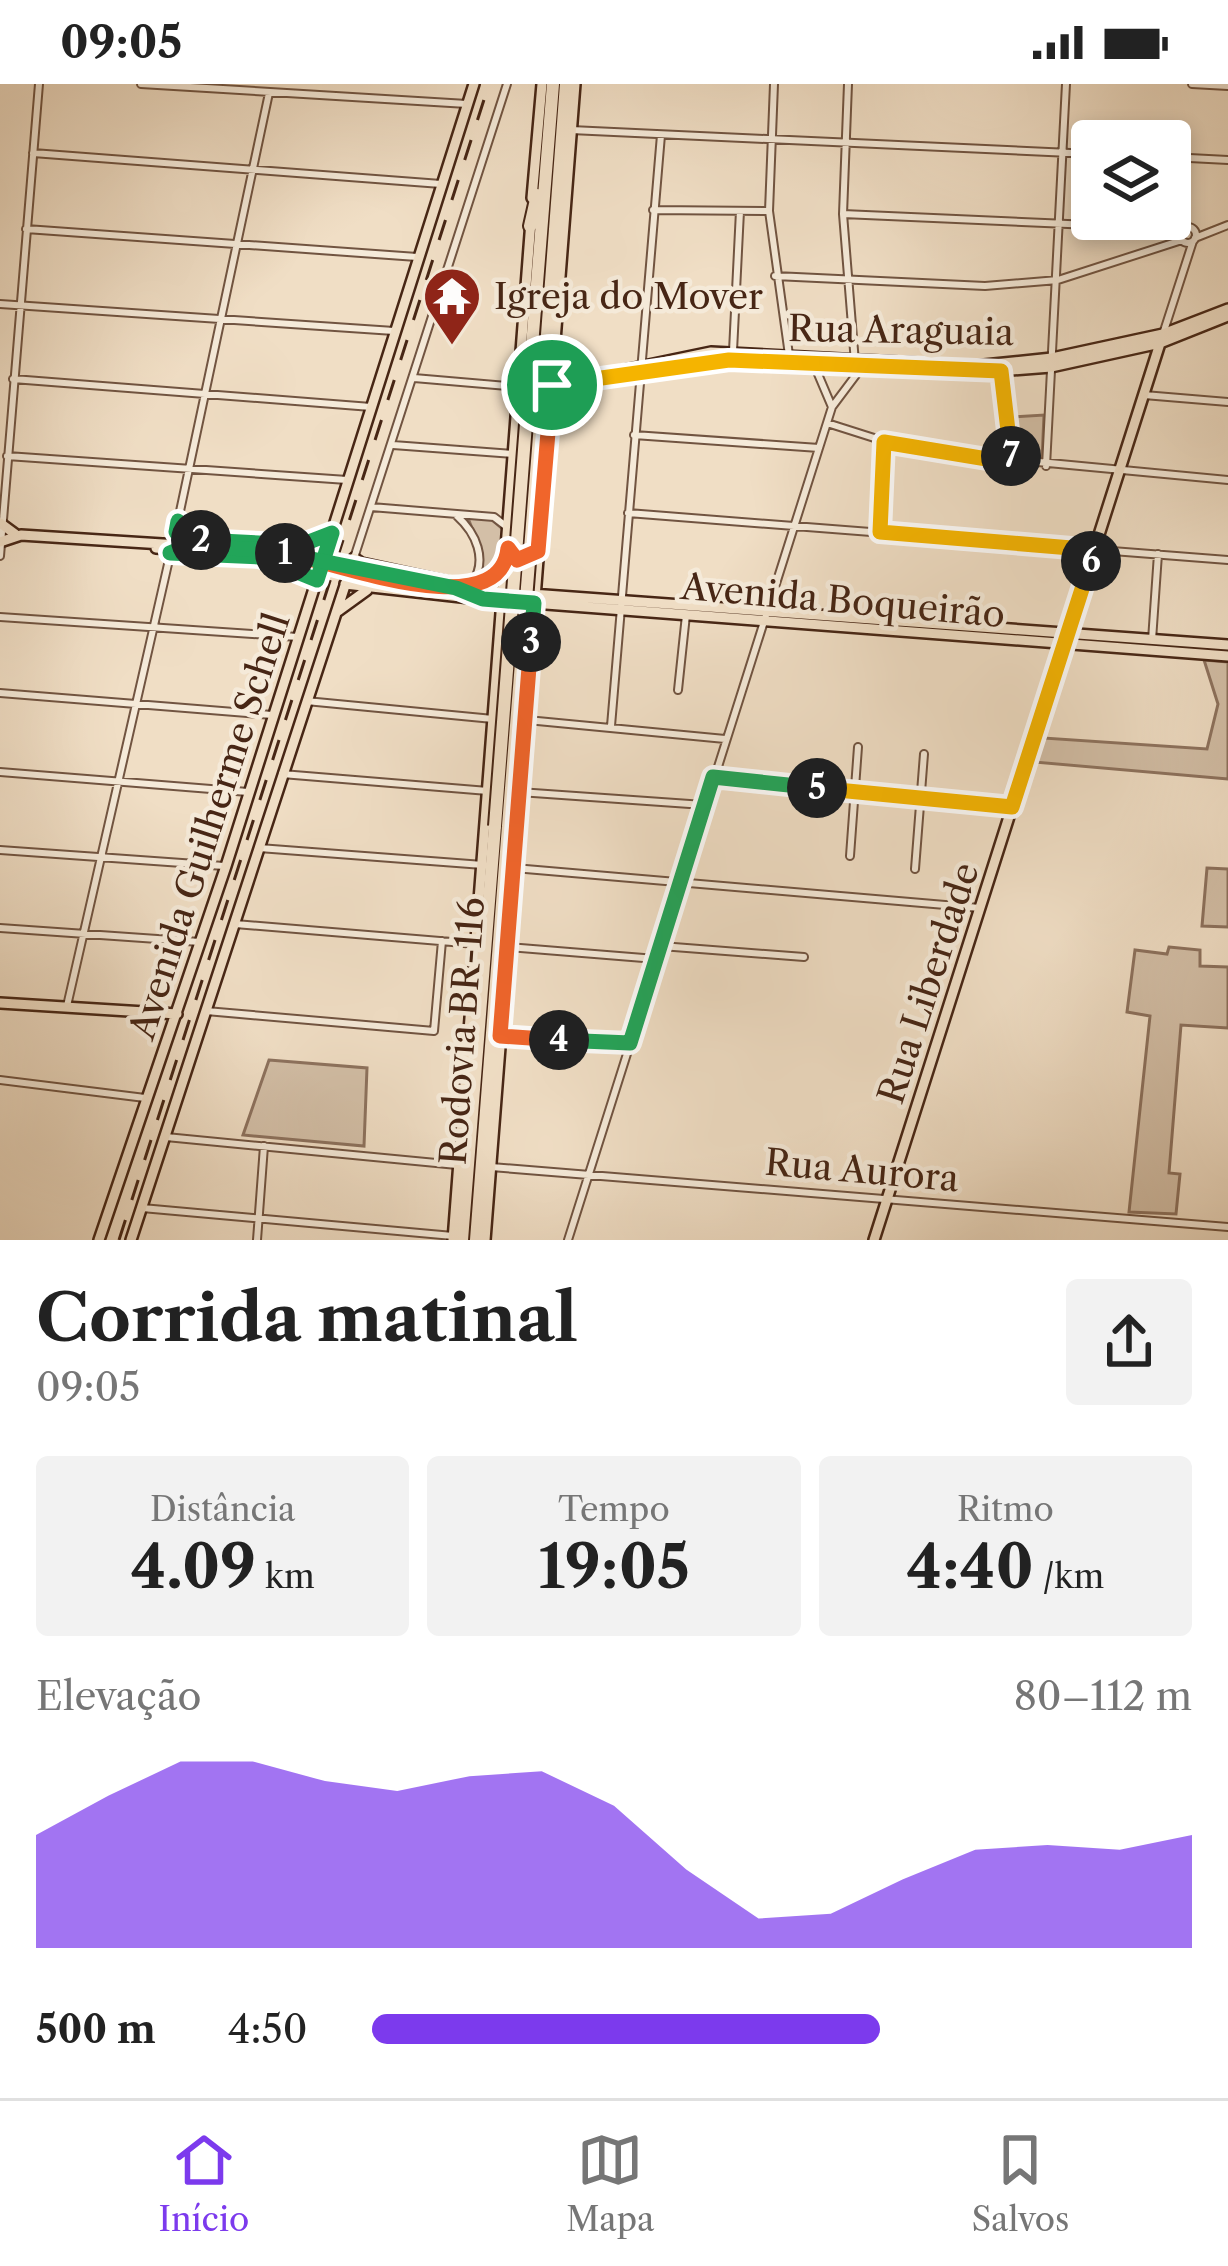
<!DOCTYPE html>
<html lang="pt">
<head>
<meta charset="utf-8">
<style>
  body { margin:0; font-family:"Libre Caslon Text",serif; background:#f2f2f2; color:#222; height:100vh; display:flex; flex-direction:column; font-size:45px; white-space:nowrap }
  * { box-sizing:border-box; margin:0 }
  p { font-size:39px; color:#767676 }
  .icon { flex:none; width:66px; height:66px; fill:none; stroke:currentColor; stroke-width:2; stroke-linecap:round; stroke-linejoin:round }
  .map { position:relative; height:1156px; overflow:hidden }
  .side { display:flex; flex-direction:column; background:#fff; flex:1 }
  .side>* { flex:none }
  .fabs { position:absolute; left:1071px; top:36px; display:grid; gap:24px }
  .fabs a { display:grid; place-items:center; width:120px; height:120px; border-radius:12px; background:#fff; box-shadow:0 6px 18px #0003; font-size:60px }
  .pin { position:absolute; display:grid; place-items:center; width:102px; height:102px; color:#fff; margin:-51px; border:6px solid #fff; border-radius:50%; box-shadow:0 3px 12px #0007 }
  .km { position:absolute; width:60px; height:60px; margin:-30px; border-radius:50%; background:#222; color:#fff; font-size:33px; line-height:60px; text-align:center }
  .round { display:grid; place-items:center; flex:none; width:126px; height:126px; border-radius:12px; background:#f2f2f2 }
  .head { display:flex; align-items:center; justify-content:space-between; height:204px; padding:0 36px }
  h1 { font-size:66px; font-weight:700; line-height:90px }
  .stats { display:grid; grid-template-columns:repeat(3,1fr); gap:18px; height:204px; padding:12px 36px }
  .stats div { display:grid; align-content:center; border-radius:12px; background:#f2f2f2; text-align:center }
  .stats b { font-size:60px; font-weight:700 }
  .stats small { font-size:33px; font-weight:400 }
  .stats p { font-size:33px }
  .chart { height:336px; padding:24px 36px }
  .chart p { display:flex; justify-content:space-between }
  .chart svg { width:100%; height:216px; margin-top:12px; fill:#7c3aed; opacity:.7 }
  ul { padding:0 36px; list-style:none; font-size:39px }
  li { display:grid; grid-template-columns:192px 144px 1fr; align-items:center; height:90px }
  li i { height:30px; border-radius:15px; background:#7c3aed }
  .status { display:flex; justify-content:space-between; align-items:center; height:84px; padding:0 60px; background:#fff; direction:ltr }
  .status svg { height:33px; fill:currentColor }
  .dock { display:flex; justify-content:space-around; align-items:center; height:168px; border-top:3px solid #e0e0e0; background:#fff; font-size:33px; color:#767676 }
  .dock a { display:grid; justify-items:center; gap:6px }
  .dock .active { color:#7c3aed }
  .map>svg:first-child { display:block }
  .green { fill:#d3bfa7; stroke:#8d725e; stroke-width:3 }
  .lines { fill:none; stroke-linecap:round; stroke-linejoin:round }
  .minor-casing { stroke:#715441; stroke-width:10 }
  .major-casing { stroke:#472615; stroke-width:14 }
  .highway-casing { stroke:#472615; stroke-width:16 }
  .minor { stroke:#f5ead9; stroke-width:6 }
  .major { stroke:#f0dec5; stroke-width:9 }
  .highway { stroke:#f0dec5; stroke-width:12 }
  .rail { stroke:#472615; stroke-width:3; stroke-dasharray:21 21; stroke-linecap:butt }
  .major-bridge-casing { stroke:#472615; stroke-width:14; stroke-linecap:butt }
  .highway-bridge-casing { stroke:#472615; stroke-width:16; stroke-linecap:butt }
  .major-bridge { stroke:#f0dec5; stroke-width:9 }
  .highway-bridge { stroke:#f0dec5; stroke-width:12 }
  .split-1-casing { stroke:#fff; stroke-width:24 }
  .split-2-casing { stroke:#fff; stroke-width:24 }
  .split-3-casing { stroke:#fff; stroke-width:24 }
  .split-4-casing { stroke:#fff; stroke-width:24 }
  .split-5-casing { stroke:#fff; stroke-width:24 }
  .split-6-casing { stroke:#fff; stroke-width:24 }
  .split-7-casing { stroke:#fff; stroke-width:24 }
  .split-8-casing { stroke:#fff; stroke-width:24 }
  .split-1 { stroke:#f0652b; stroke-width:15 }
  .split-2 { stroke:#22a559; stroke-width:15 }
  .split-3 { stroke:#22a559; stroke-width:15 }
  .split-4 { stroke:#f0652b; stroke-width:15 }
  .split-5 { stroke:#22a559; stroke-width:15 }
  .split-6 { stroke:#f5b400; stroke-width:15 }
  .split-7 { stroke:#f5b400; stroke-width:15 }
  .split-8 { stroke:#f5b400; stroke-width:15 }
  .labels { text-anchor:middle; stroke-width:9; stroke-linejoin:round; paint-order:stroke }
  .poi-label { font-size:36px; fill:#472615; stroke:#f5ead9; text-anchor:start }
  .street-label { font-size:36px; fill:#472615; stroke:#f5ead9 }
</style>
</head>
<body>
<div class="status"><b>09:05</b><svg viewBox="0 0 49 12"><path d="M0 12V9h3v3zM5 12V6h3v6zM10 12V3h3v9zM15 12V0h3v12zM26 1h20v11H26zM47 4h2v5h-2z"/></svg></div>
<div class="map">
<svg width="1228" height="1156" viewBox="0 0 1228 1156">
  <rect width="100%" height="100%" fill="#f0dec5"/>
  <filter id="stains"><feTurbulence type="fractalNoise" baseFrequency=".00167" numOctaves="4"/><feColorMatrix values="0 0 0 0 .2 0 0 0 0 .09 0 0 0 0 .02 0 0 0 .5 -.17"/></filter>
  <radialGradient id="worn" r=".72"><stop offset=".6" stop-color="#630" stop-opacity="0"/><stop offset="1" stop-color="#630" stop-opacity=".3"/></radialGradient>
  <path class="green" d="M1044,331L1042,376L1015,374L1013,333Z
    M468,434L491,435L504,446L500,480L480,493L482,470Z
    M1204,576L1228,578V695L1034,678L1044,654L1207,665L1218,620Z
    M1207,784L1228,785V843L1202,842Z
    M1169,863L1200,866V882L1228,883V944L1181,941L1169,1089L1180,1090L1176,1130L1129,1128L1150,932L1127,928L1135,866L1167,870Z
    M269,976L367,984L364,1062L243,1051Z"/>
  <g class="lines">
    <g class="minor-casing">
      <path id="minor" d="M141,0L467,20
        M774,0L769,127L789,271
        M1192,0L1228,2
        M571,46L1092,70
        M33,69L441,100
        M1170,73L1228,76
        M653,126L769,127
        M843,130L1183,145
        M1180 151a8 8 0 1 1 16 0a8 8 0 1 1-16 0Z
        M26,145L417,173
        M1195,154L1228,141
        M775,192L985,202L1058,196L1182,156
        M0,220L394,247
        M1163,250L1193,157
        M733,267L740,127
        M815,283L832,323
        M1001,287L1011,379
        M414,294L519,303
        M13,295L371,323
        M1144,311L1228,318
        M827,339L912,366L1228,396
        M634,351L819,364
        M393,361L514,370
        M7,372L347,396
        M1046,382L1066,0
        M371,423L494,433L507,443
        M628,429L1228,476
        M457,432C476,449 488,476 472,499
        M178,439C192,468 301,465 329,451
        M880,448L884,358
        M185,460L176,446L269,9
        M0,472L39,0
        M354,474L507,0
        M0,533L298,553
        M1152,556L1158,470
        M678,606L686,531
        M0,609L272,631
        M306,617L493,635
        M527,636L725,655
        M611,642L661,51
        M0,688L248,708
        M282,690L488,707
        M713,693L1013,723
        M519,708L704,721
        M259,764L483,781
        M0,766L224,782
        M850,772L858,663
        M514,784L980,824
        M915,785L924,670
        M235,840L476,860
        M0,844L200,858
        M661,862L804,873
        M508,863L656,875
        M67,922L171,467
        M206,927L434,947L442,857
        M501,952L629,959
        M0,996L145,1014
        M166,1053L457,1081
        M491,1083L1228,1143
        M142,1124L453,1152
        M257,1156L264,1062
        M568,1156L832,323L856,291L843,130L848,0"/>
    </g>
    <g class="major-casing">
      <path id="major" d="M532,114L542,0
        M640,285L729,276L971,289L1051,283L1160,259L1228,232
        M552,301L711,268L974,282L1052,274L1163,250L1228,225
        M0,439L15,450
        M0,458L21,451L194,462
        M156,464L260,473L317,496
        M357,478L468,502
        M345,500L470,514
        M474,501L505,481
        M449,504L1228,561
        M458,505L505,517
        M533,519L1228,572
        M338,527L367,506
        M0,919L177,930
        M99,1156L226,782L474,0
        M131,1156L354,474L360,478
        M453,1156L531,137
        M485,1156L575,0
        M874,1156L1163,250"/>
    </g>
    <g class="highway-casing">
      <path id="highway" d="M530,142L537,111
        M532,262L553,0
        M546,264L566,0
        M462,1156L495,742
        M476,1156L508,742"/>
    </g>
    <use href="#minor" class="minor"/>
    <use href="#major" class="major"/>
    <use href="#highway" class="highway"/>
    <path class="rail" d="M119,1156L489,0"/>
    <g class="major-bridge-casing">
      <path id="major-bridge" d="M194,462L267,466L449,504"/>
    </g>
    <g class="highway-bridge-casing">
      <path id="highway-bridge" d="M495,742L532,262
        M508,742L546,264"/>
    </g>
    <use href="#major-bridge" class="major-bridge"/>
    <use href="#highway-bridge" class="highway-bridge"/>
  </g>
  <g class="lines">
    <g class="split-1-casing">
      <path id="split-1" d="M285,469C332,477 500,544 508,464L517,476L538,467L552,301"/>
    </g>
    <g class="split-2-casing">
      <path id="split-2" d="M201,456L301,461L332,449L317,496L260,473L170,469L187,462L285,469"/>
    </g>
    <g class="split-3-casing">
      <path id="split-3" d="M201,456L185,451L178,437L176,448L187,462L267,466L456,504L483,515L534,519L531,558"/>
    </g>
    <g class="split-4-casing">
      <path id="split-4" d="M531,558L500,952L559,956"/>
    </g>
    <g class="split-5-casing">
      <path id="split-5" d="M559,956L630,959L713,693L817,704"/>
    </g>
    <g class="split-6-casing">
      <path id="split-6" d="M817,704L1012,723L1091,477"/>
    </g>
    <g class="split-7-casing">
      <path id="split-7" d="M1011,372V379L884,358L880,448L1095,466L1091,477"/>
    </g>
    <g class="split-8-casing">
      <path id="split-8" d="M552,301L729,276L1001,287L1011,372"/>
    </g>
    <use href="#split-1" class="split-1"/>
    <use href="#split-2" class="split-2"/>
    <use href="#split-3" class="split-3"/>
    <use href="#split-4" class="split-4"/>
    <use href="#split-5" class="split-5"/>
    <use href="#split-6" class="split-6"/>
    <use href="#split-7" class="split-7"/>
    <use href="#split-8" class="split-8"/>
  </g>
  <defs>
    <g id="temple-pin" transform="scale(3)"><path d="M0 17L-7.5 6A9.5 9.5 0 1 1 7.5 6Z" fill="#8f2418" stroke="#f5ead9"/><path d="M0-6L5-2H3V0L6.5 2.5H4V6H1.5V3h-3V6H-4V2.5H-6.5L-3 0V-2H-5Z" fill="#fff"/></g>
  </defs>
  <g fill-rule="evenodd">
    <use href="#temple-pin" x="452" y="212"/>
  </g>
  <g class="labels">
    <g class="poi-label">
      <text x="494" y="225">Igreja do Mover</text>
    </g>
    <g class="street-label">
      <text transform="translate(901 246) rotate(1)" y="13">Rua Araguaia</text>
      <text transform="translate(843 516) rotate(5)" y="13">Avenida Boqueirão</text>
      <text transform="translate(209 742) rotate(-72)" y="13">Avenida Guilherme Schell</text>
      <text transform="translate(928 899) rotate(-72)" y="13">Rua Liberdade</text>
      <text transform="translate(462 947) rotate(-86)" y="13">Rodovia BR-116</text>
      <text transform="translate(862 1086) rotate(5)" y="13">Rua Aurora</text>
    </g>
  </g>
  <rect width="100%" height="100%" filter="url(#stains)"/>
  <rect width="100%" height="100%" fill="url(#worn)"/>
</svg>
<div class="fabs">
<a><svg class="icon" aria-label="layers" viewBox="0 0 24 24"><path d="M12 4l9 5-9 5-9-5zM3 14l9 5 9-5"/></svg></a>
</div>
<div class="pin" style="left:552px;top:301px;background:#1e9e55"><svg class="icon" aria-label="arrive" viewBox="0 0 24 24"><path d="M6 21V4h12l-3 4 3 4H6"/></svg></div>
<b class="km" style="left:285px;top:469px">1</b>
<b class="km" style="left:201px;top:456px">2</b>
<b class="km" style="left:531px;top:558px">3</b>
<b class="km" style="left:559px;top:956px">4</b>
<b class="km" style="left:817px;top:704px">5</b>
<b class="km" style="left:1091px;top:477px">6</b>
<b class="km" style="left:1011px;top:372px">7</b>
</div>
<section class="side">
<div class="head"><div><h1>Corrida matinal</h1><p>09:05</p></div><a class="round"><svg class="icon" aria-label="share" viewBox="0 0 24 24"><path d="M12 15V3M7 8l5-5 5 5M5 13v7h14v-7"/></svg></a></div>
<div class="stats">
<div><p>Distância</p><b>4.09<small> km</small></b></div>
<div><p>Tempo</p><b>19:05</b></div>
<div><p>Ritmo</p><b>4:40<small> /km</small></b></div>
</div>
<div class="chart"><p><span>Elevação</span>80–112 m</p>
<svg viewBox="0 0 160 44" preserveAspectRatio="none"><path d="M0 44V21L10 13L20 6L30 6L40 10L50 12L60 9L70 8L80 15L90 28L100 38L110 37L120 30L130 24L140 23L150 24L160 21V44z"/></svg>
</div>
<ul>
<li><b>500 m</b>4:50<i style="width:62%"></i></li>
</ul>
</section>
<nav class="dock">
<a class="active"><svg class="icon" aria-label="home" viewBox="0 0 24 24"><path d="M3 11l9-7 9 7M6 9v11h12V9"/></svg>Início</a>
<a><svg class="icon" aria-label="map" viewBox="0 0 24 24"><path d="M3 6l6-2 6 2 6-2v14l-6 2-6-2-6 2zM9 4v14M15 6v14"/></svg>Mapa</a>
<a><svg class="icon" aria-label="saved" viewBox="0 0 24 24"><path d="M7 4h10v16l-5-4-5 4z"/></svg>Salvos</a>
</nav>
</body>
</html>
